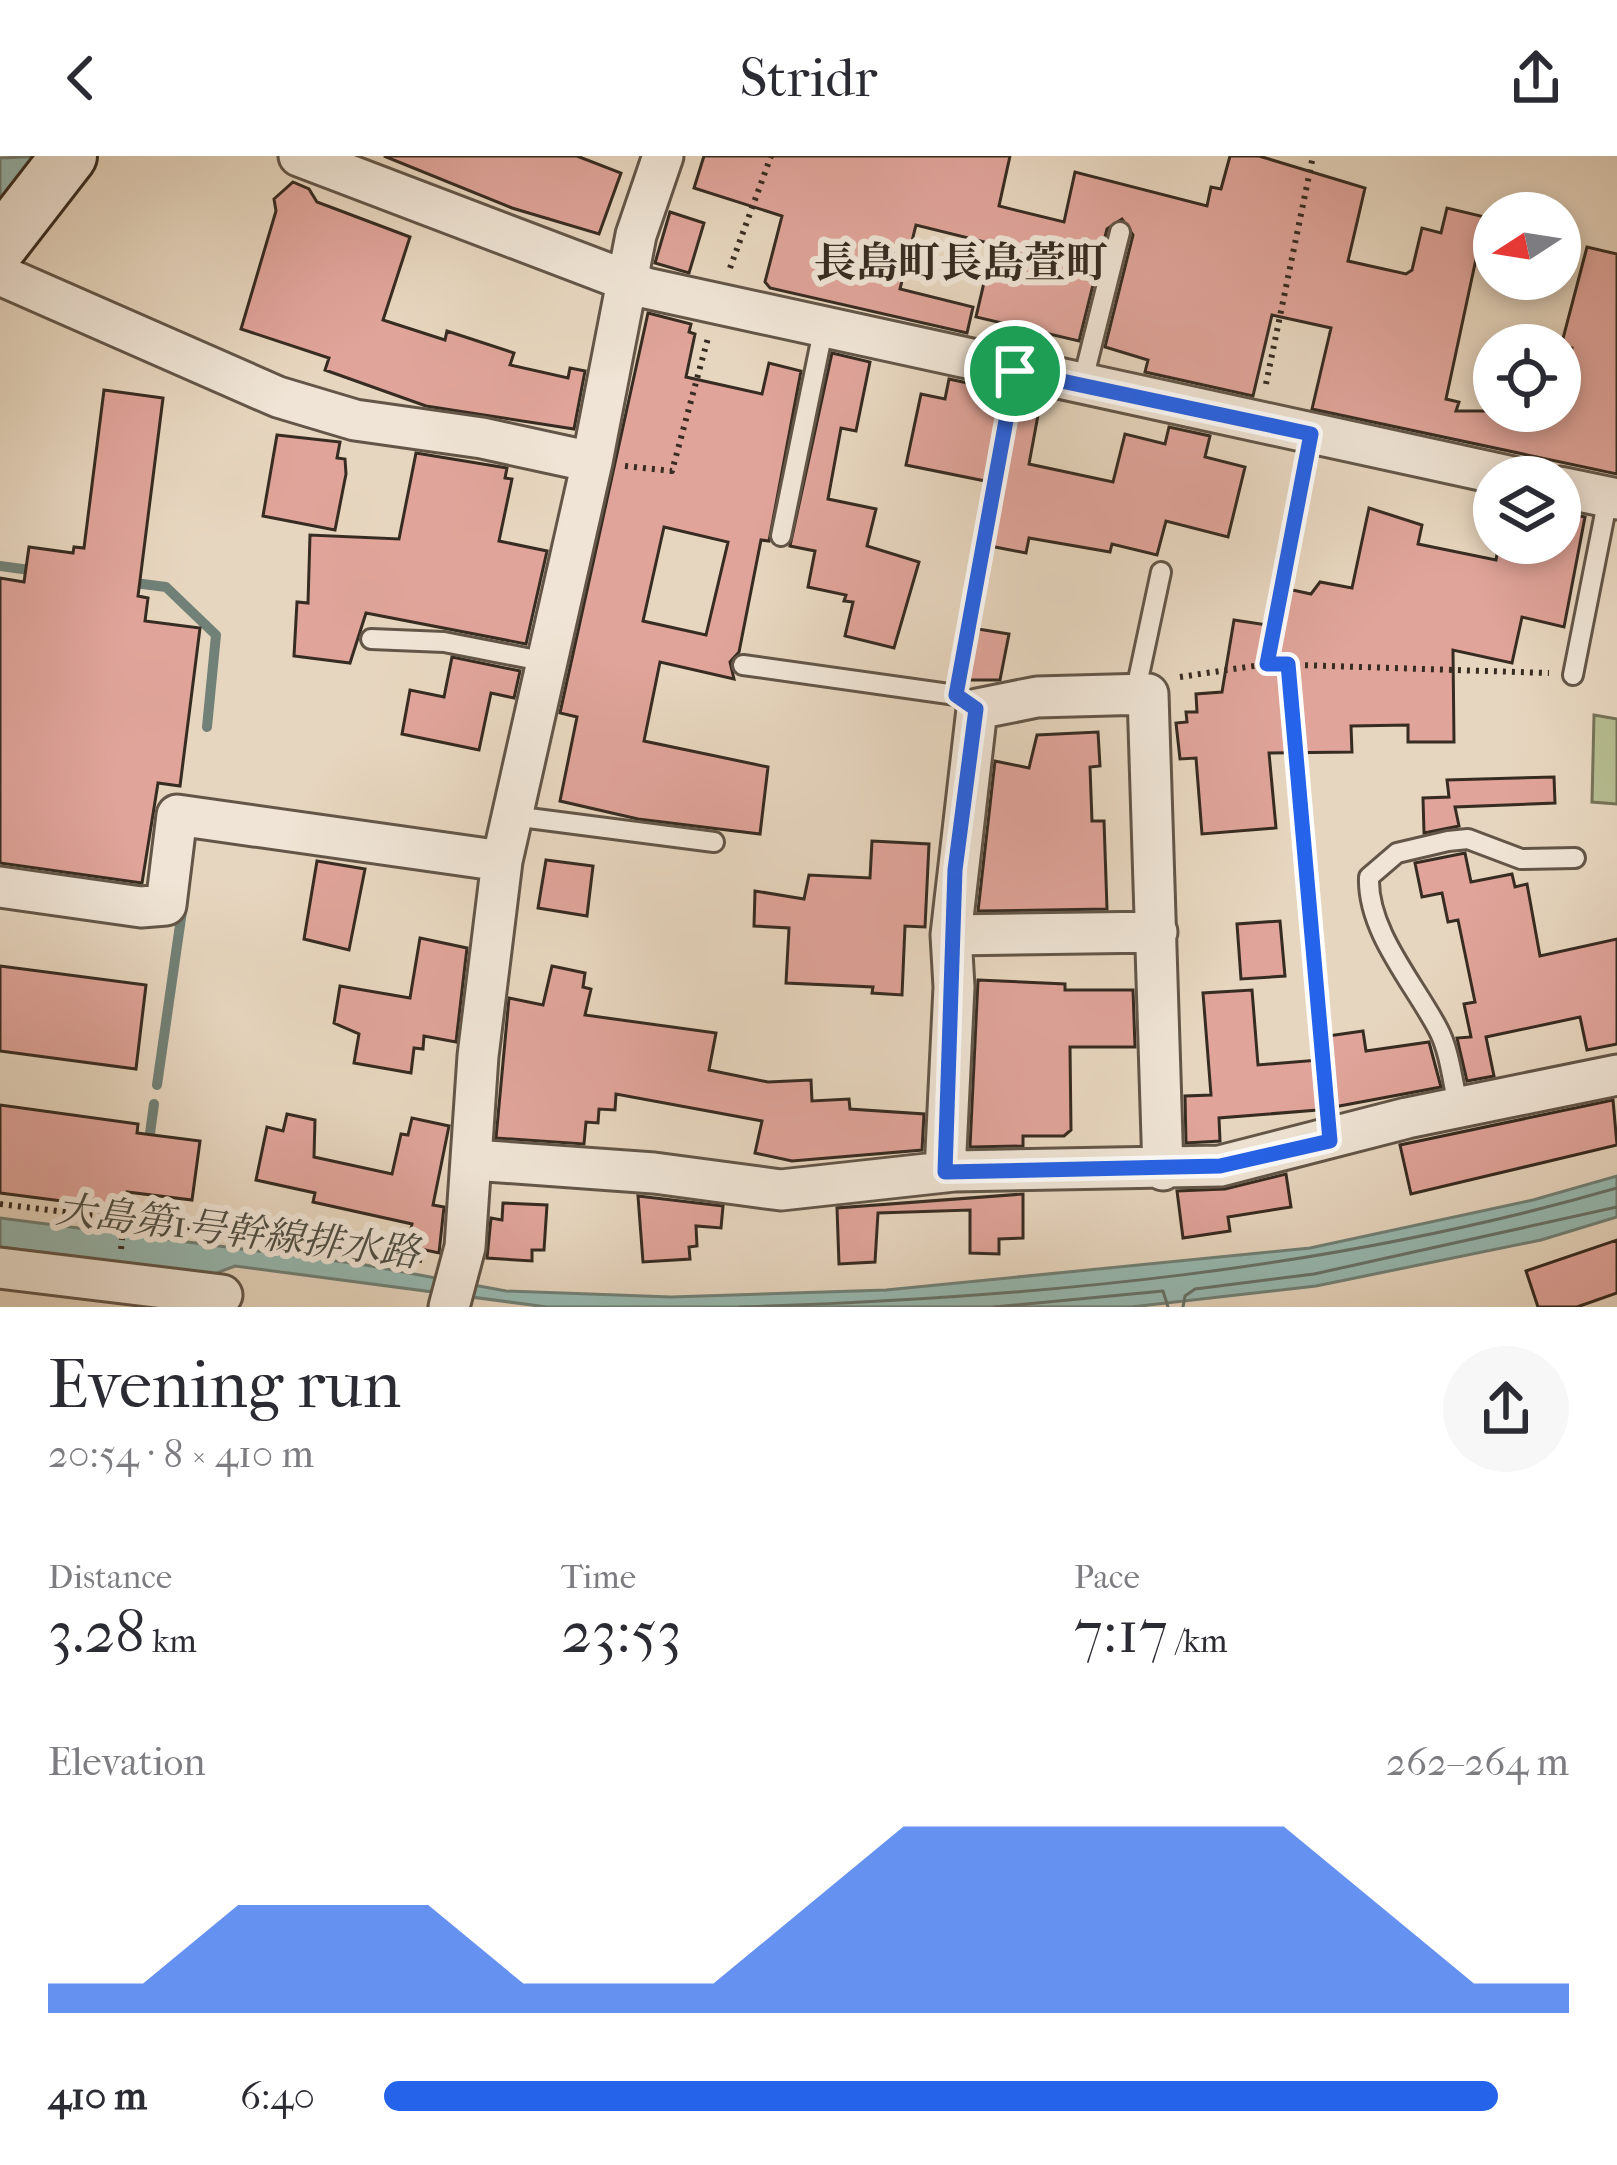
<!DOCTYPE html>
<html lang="en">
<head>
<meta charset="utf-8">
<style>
  body { margin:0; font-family:"IM FELL French Canon","Noto Serif JP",serif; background:#f7f7f7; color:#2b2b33; height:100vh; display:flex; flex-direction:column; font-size:45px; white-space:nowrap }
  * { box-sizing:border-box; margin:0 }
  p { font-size:39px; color:#7c7c81 }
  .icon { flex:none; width:66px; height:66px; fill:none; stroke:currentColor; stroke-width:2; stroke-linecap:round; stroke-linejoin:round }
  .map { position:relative; height:1151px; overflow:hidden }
  .details { display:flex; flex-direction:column; background:#fff; flex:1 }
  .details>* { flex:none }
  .needle { width:78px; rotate:258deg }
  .tools { position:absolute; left:1473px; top:36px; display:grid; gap:24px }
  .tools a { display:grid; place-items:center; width:108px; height:108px; border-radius:50%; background:#fff; box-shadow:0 6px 18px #0003; font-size:60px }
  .pin { position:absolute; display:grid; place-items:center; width:102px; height:102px; color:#fff; margin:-51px; border:6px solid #fff; border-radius:50%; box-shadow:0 3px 12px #0007 }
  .round { display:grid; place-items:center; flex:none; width:126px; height:126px; border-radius:63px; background:#f7f7f7 }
  .head { display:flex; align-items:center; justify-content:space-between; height:204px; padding:0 48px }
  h1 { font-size:66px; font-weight:600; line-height:90px }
  .stats { display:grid; grid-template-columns:repeat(3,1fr); gap:18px; height:204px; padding:12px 48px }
  .stats div { display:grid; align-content:center }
  .stats b { font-size:60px; font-weight:600 }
  .stats small { font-size:33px; font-weight:400 }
  .stats p { font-size:33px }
  .chart { height:336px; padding:24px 48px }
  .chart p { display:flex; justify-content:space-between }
  .chart svg { width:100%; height:216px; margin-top:12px; fill:#2563eb; opacity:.7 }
  ul { padding:0 48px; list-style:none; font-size:39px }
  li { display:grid; grid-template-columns:192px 144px 1fr; align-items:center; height:90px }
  li i { height:30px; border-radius:15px; background:#2563eb }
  header { display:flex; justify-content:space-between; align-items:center; height:156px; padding:0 48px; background:#fff; font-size:54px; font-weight:600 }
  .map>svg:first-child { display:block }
  .green { fill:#b6bd91; stroke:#767459; stroke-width:3 }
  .water { fill:#97b9b1; stroke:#718177; stroke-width:3 }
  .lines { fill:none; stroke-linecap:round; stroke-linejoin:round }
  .shore { stroke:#677269; stroke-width:3 }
  .stream { stroke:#718177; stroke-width:10 }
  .building { fill:#e0a49a; stroke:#372c21; stroke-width:3; fill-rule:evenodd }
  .lane-casing { stroke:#635648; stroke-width:24 }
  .street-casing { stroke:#635648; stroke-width:45 }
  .secondary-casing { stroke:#372c21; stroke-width:60 }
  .path { stroke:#372c21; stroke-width:6; stroke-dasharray:3 6; stroke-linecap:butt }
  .lane { stroke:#efe4d5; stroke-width:18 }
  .street { stroke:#efe4d5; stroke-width:39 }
  .secondary { stroke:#efe4d5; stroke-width:54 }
  .route-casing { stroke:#fff; stroke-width:24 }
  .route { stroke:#2563eb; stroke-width:15 }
  .labels { text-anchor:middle; stroke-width:12; stroke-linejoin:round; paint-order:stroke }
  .water-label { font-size:39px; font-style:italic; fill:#4f4f45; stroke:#efe4d5 }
  .quarter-label { font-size:42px; font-weight:bold; fill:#372c21; stroke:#efe4d5 }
</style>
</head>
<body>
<header><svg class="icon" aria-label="back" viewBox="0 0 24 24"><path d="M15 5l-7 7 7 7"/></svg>Stridr<svg class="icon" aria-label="share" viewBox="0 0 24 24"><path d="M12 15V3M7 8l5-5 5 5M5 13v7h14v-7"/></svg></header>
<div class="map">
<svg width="1617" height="1151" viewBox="0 0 1617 1151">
  <rect width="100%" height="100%" fill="#e7d6bf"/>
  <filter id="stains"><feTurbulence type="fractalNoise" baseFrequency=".00167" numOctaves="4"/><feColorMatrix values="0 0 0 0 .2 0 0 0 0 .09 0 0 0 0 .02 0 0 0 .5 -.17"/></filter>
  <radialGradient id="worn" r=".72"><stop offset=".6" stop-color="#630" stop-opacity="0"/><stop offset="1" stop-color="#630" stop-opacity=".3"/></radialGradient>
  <path class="green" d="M1594,559L1617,563V648L1592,646Z"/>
  <path class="water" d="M50,0L0,57V2Z
    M1617,1020V1061L1541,1084L1316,1130L1131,1151H547L235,1110L214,1118L0,1091V1062L360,1108L506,1135L671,1141L886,1134L1310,1092L1533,1044Z"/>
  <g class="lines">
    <path class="shore" d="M740,1151C1035,1142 1333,1114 1617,1032
      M994,1151L1163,1135L1168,1151
      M1183,1151L1185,1140L1195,1133L1314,1118L1617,1051"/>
    <path class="stream" d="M0,410L37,415
      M127,426L166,431L216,479L207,571
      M157,929L182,755
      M148,992L154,948"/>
  </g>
  <path class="building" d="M384,0H577L621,17L599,78L512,52Z
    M704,0H1010L999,50L1064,66L1075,16L1207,50L1211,31L1221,33L1230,0H1259L1365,32L1348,105L1406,118L1412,114L1422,72L1441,77L1447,52L1485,61L1446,243L1459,246L1456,255H1560L1572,192L1561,190L1587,91L1617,98V318L1312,253L1331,172L1272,159L1253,240L1145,216L1148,204L1105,191L1133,79L1122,63L1107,73L1079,185L976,161L993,88L916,69L900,133L973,151L967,177L770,132L765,126L782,60L694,32Z
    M293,26L309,33L317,46L410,81L383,164L445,184L447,175L514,197L510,209L568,222L570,212L585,215L574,273L426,250L325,214L329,202L241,173L276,55L274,43Z
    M670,56L704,67L689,117L655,107Z
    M648,157L691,168L689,176L695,178L686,221L762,238L769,207L801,215L769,385L761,384L739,496L730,506L734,523L660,506L644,585L768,611L760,678L638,663L560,645L577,561L560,557ZM664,371L728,386L706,479L643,465Z
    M832,197L870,206L856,275L841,272L828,343L876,353L867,390L919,406L894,492L845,480L853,446L844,445L846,439L808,431L815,395L790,390Z
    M949,223L1041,243L1029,308L1113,326L1125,278L1165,288L1169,271L1210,280L1205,301L1245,311L1228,381L1166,365L1157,399L1112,388L1110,396L1029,382L1026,397L990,390L1000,328L906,309L921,238L945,243Z
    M104,234L163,242L138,440L148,442L145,465L200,472L180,630L158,627L142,727L0,707V422L24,426L29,391L73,397L74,391L84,392Z
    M277,279L340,286L337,302L345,303L346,318L335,374L263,360Z
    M416,297L507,312L505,322L512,323L499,385L547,395L526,488L366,457L350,507L294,500L297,446L308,447L310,379L399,383Z
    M1369,352L1422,369L1418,388L1496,404L1499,387H1560V356L1585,361L1564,471L1522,461L1512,507L1453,494L1454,586H1408V569L1351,570L1352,596L1269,597L1276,672L1202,678L1196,602L1180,603L1176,567L1187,566L1186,556H1197L1196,538L1222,536L1234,464L1280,471L1288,433L1311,438L1320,426L1352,432Z
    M978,473L1009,478L1000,524H968Z
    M452,501L520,515L514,542L491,537L479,594L402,578L410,534L444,541Z
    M1098,576L1100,610L1090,611L1092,665H1104L1107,753L978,755L995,605L1029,612L1037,579Z
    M1554,621L1555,647L1455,651L1459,670L1424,677L1423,642L1449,641L1447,624Z
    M872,685L929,688L925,771L905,770L902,839L872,837L873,831L786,827L789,772L754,770L755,735L804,743L809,719L870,722Z
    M1465,697L1471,726L1512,718L1515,731L1527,728L1540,800L1617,783V888L1587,894L1580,861L1486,881L1494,920L1467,925L1457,882L1471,881L1464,848L1475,846L1458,764L1448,766L1442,737L1422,741L1415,707Z
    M546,704L593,710L587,760L538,752Z
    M317,705L365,713L349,794L304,783Z
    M1280,765L1285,820L1241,823L1237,768Z
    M420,782L467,792L456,886L424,880L423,893L414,892L411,917L354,907L359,878L334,867L340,830L410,842Z
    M0,810L146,829L136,913L0,895Z
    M552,810L585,817L583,831L591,833L585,859L716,877L709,914L768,926L811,924L812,945L849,943L850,953L924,958L922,994L792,1005L755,997L762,965L616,938L615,954L599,953L598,967L586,966L584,988L496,982L509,842L543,849Z
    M978,824L1065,828V834H1133L1135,891H1070L1071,974L1064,980H1023V990L970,991Z
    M1252,834L1258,909L1332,903L1328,880L1363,875L1366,895L1429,886L1441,931L1318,954L1219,962L1220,985L1186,987L1185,940L1211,939L1203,837Z
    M1613,944L1617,989L1411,1038L1400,989Z
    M0,949L138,968L137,977L200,985L192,1044L127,1036L124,1053L0,1037Z
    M287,958L315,964L314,1001L392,1018L401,978L408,979L412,962L449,970L433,1049L444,1051L439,1097L407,1090L412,1068L313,1046L315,1037L256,1024L267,971L283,975Z
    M1286,1018L1291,1051L1228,1061L1230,1075L1183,1082L1177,1035L1225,1033Z
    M1023,1038V1082L999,1083V1098L970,1097V1054L878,1057L875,1106L839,1108L837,1052Z
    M638,1040L723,1050L721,1072L696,1070L697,1090L689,1091L690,1103L643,1106Z
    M503,1047L547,1049L544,1094H532V1105L487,1102L491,1062L502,1064Z
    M1617,1084V1137L1577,1151H1538L1526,1115Z"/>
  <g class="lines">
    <g class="lane-casing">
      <path id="lane" d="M1082,228L1120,76
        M781,380L823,175
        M371,483L444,486L547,506
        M743,509L956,539L977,553
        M1573,519L1608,342
        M1135,538L1161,416
        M513,660L714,686
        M1459,954C1453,929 1450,895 1438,873C1414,827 1367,775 1369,721L1397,697L1448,685L1468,683L1521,703L1575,702"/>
    </g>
    <g class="street-casing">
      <path id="street" d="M299,0L646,132L1513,321
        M0,119L278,241L355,264L482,282L592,306
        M1560,331L1617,343
        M0,731L141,751L166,749L177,659L502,705
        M1157,776L951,779L977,553L1037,541L1148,538L1163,1014
        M473,1004L654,1017L781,1034L954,1015L1220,1010L1407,962L1617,919
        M945,1016L954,831L951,779
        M0,1112L222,1139
        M449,1151L465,1091L478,900L502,705L592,306L636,79L663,0"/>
    </g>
    <g class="secondary-casing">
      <path id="secondary" d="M0,89L69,0"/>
    </g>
    <path class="path" d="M730,112L771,0
      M1266,228L1313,0
      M625,310L672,315L708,182
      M1267,508L1302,311
      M1288,509L1326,945
      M961,512L1009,248
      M1180,521L1267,508L1549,517
      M0,1048L344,1090L427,1105
      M121,1093L124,1064"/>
    <use href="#lane" class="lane"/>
    <use href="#street" class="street"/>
    <use href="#secondary" class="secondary"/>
  </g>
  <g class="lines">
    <g class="route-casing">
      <path id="route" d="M1015,215L1311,278L1267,508H1288L1330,985L1220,1010L945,1016L955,714L976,553L956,539Z"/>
    </g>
    <use href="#route" class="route"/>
  </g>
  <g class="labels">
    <g class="water-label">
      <text transform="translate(238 1074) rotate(7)" y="14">大島第1号幹線排水路</text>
    </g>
    <g class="quarter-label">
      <text x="961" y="121">長島町長島萱町</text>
    </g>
  </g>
  <rect width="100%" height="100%" filter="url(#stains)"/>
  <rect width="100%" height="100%" fill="url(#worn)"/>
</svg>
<div class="tools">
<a><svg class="needle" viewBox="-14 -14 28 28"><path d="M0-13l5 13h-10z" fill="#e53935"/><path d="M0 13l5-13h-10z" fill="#7c7c81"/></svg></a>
<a><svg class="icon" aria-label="locate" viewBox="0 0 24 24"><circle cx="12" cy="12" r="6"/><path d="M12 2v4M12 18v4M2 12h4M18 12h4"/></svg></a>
<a><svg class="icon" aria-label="layers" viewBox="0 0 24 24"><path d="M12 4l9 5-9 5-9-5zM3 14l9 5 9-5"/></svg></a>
</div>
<div class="pin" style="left:1015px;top:215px;background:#1e9e55"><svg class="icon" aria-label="arrive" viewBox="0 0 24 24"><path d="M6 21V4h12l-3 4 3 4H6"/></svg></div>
</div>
<section class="details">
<div class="head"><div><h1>Evening run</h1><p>20:54 · 8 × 410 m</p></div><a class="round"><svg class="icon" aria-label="share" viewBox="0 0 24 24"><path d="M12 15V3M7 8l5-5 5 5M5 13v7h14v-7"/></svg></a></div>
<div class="stats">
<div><p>Distance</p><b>3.28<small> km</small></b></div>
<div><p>Time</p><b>23:53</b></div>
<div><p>Pace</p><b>7:17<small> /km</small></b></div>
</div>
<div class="chart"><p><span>Elevation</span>262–264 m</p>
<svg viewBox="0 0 160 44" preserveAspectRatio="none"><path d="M0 44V38L10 38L20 22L30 22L40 22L50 38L60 38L70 38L80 22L90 6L100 6L110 6L120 6L130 6L140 22L150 38L160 38V44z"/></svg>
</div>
<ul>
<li><b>410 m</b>6:40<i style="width:94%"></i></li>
</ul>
</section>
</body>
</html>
